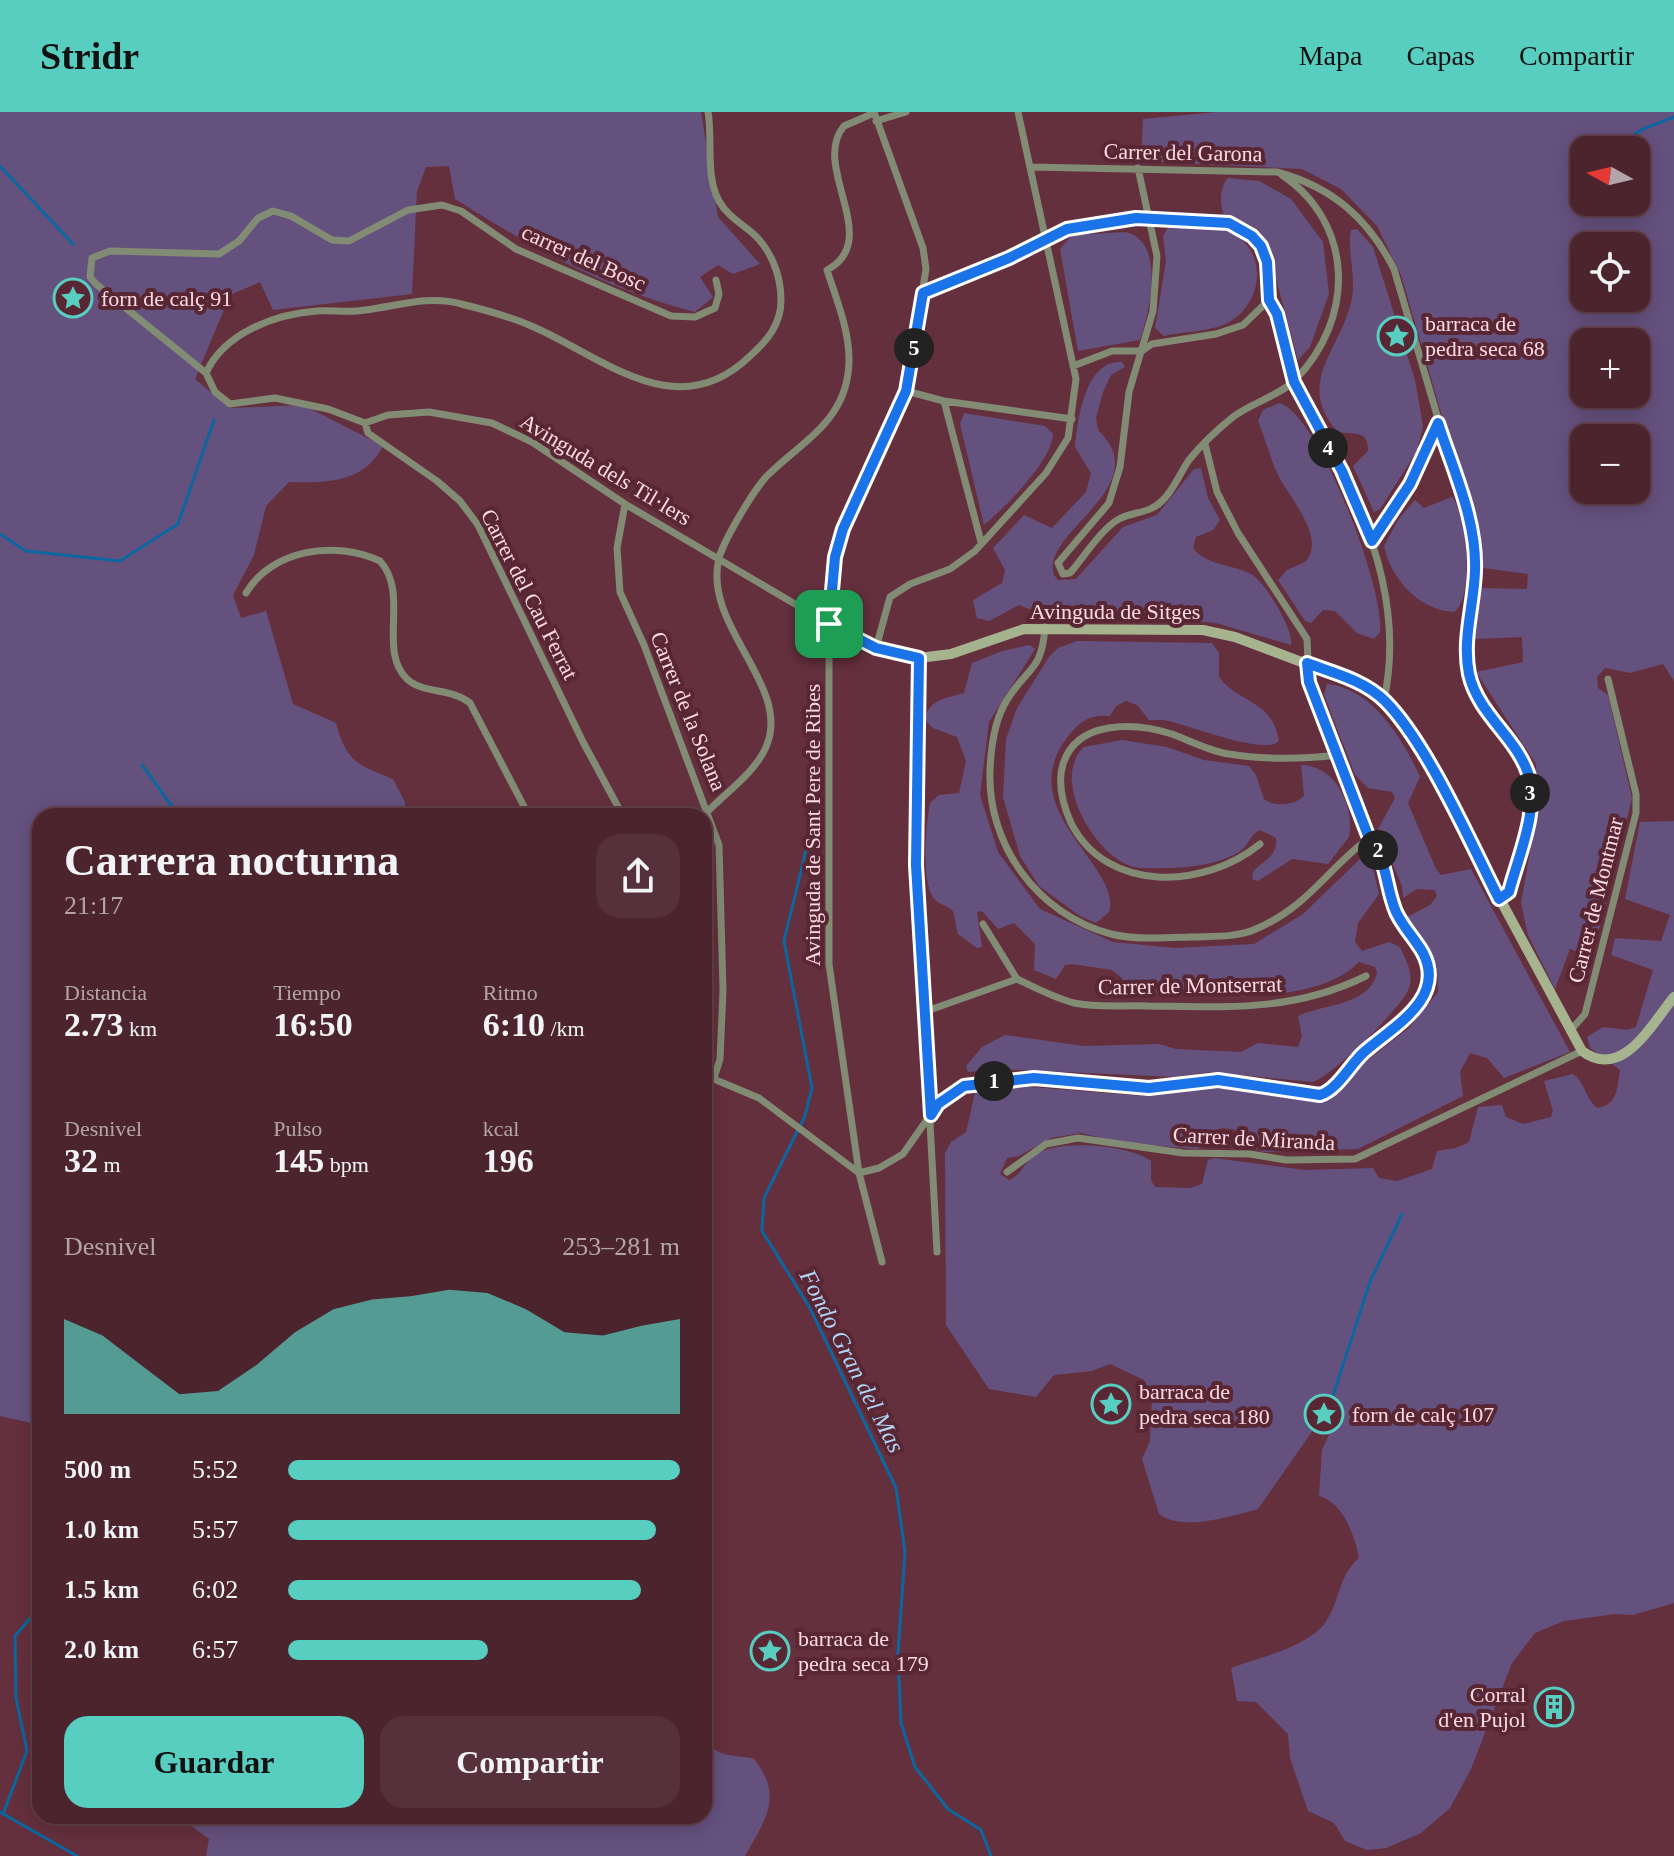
<!DOCTYPE html>
<html lang="es">
<head>
<meta charset="utf-8">
<style>
  body { margin:0; font-family:Georgia,serif; background:#56303a; color:#f1f3f6; height:100vh; display:flex; flex-direction:column; font-size:30px; white-space:nowrap }
  * { box-sizing:border-box; margin:0 }
  p { font-size:26px; color:#b2a4aa }
  .icon { flex:none; width:44px; height:44px; fill:none; stroke:currentColor; stroke-width:2; stroke-linecap:round; stroke-linejoin:round }
  .map { position:relative; flex:1; overflow:hidden }
  .drawer { position:absolute; left:32px; top:696px; width:680px; height:1016px; display:flex; flex-direction:column; background:#4c242e; border-radius:24px; box-shadow:0 4px 20px #0003,0 0 0 2px #63414a }
  .drawer>* { flex:none }
  .needle { width:52px; rotate:278deg }
  .buttons { position:absolute; left:1570px; top:24px; display:grid; gap:16px }
  .buttons a { display:grid; place-items:center; width:80px; height:80px; border-radius:16px; background:#4c242e; box-shadow:0 4px 20px #0003,0 0 0 2px #63414a; font-size:40px }
  .pin { position:absolute; display:grid; place-items:center; width:68px; height:68px; color:#fff; margin:-34px; border-radius:16px; box-shadow:0 4px 12px #0006 }
  .km { position:absolute; width:40px; height:40px; margin:-20px; border-radius:50%; background:#222; color:#fff; font-size:22px; line-height:40px; text-align:center }
  .round { display:grid; place-items:center; flex:none; width:84px; height:84px; border-radius:24px; background:#56303a }
  .headline { display:flex; align-items:center; justify-content:space-between; height:136px; padding:0 32px }
  h1 { font-size:44px; font-weight:600; line-height:60px }
  .stats { display:grid; grid-template-columns:repeat(3,1fr); gap:12px; height:136px; padding:8px 32px }
  .stats div { display:grid; align-content:center }
  .stats b { font-size:34px; font-weight:600 }
  .stats small { font-size:22px; font-weight:400 }
  .stats p { font-size:22px }
  .chart { height:224px; padding:16px 32px }
  .chart p { display:flex; justify-content:space-between }
  .chart svg { width:100%; height:144px; margin-top:8px; fill:#58cec0; opacity:.7 }
  .action { display:flex; gap:16px; margin-top:auto; padding:16px 32px }
  .action a { flex:1; height:92px; border-radius:24px; background:#58cec0; color:#111; font-size:32px; font-weight:600; line-height:92px; text-align:center }
  .action a+a { background:#56303a; color:#f1f3f6 }
  ul { padding:0 32px; list-style:none; font-size:26px }
  li { display:grid; grid-template-columns:128px 96px 1fr; align-items:center; height:60px }
  li i { height:20px; border-radius:10px; background:#58cec0 }
  header { display:flex; align-items:center; gap:48px; box-sizing:border-box; height:112px; padding:0 40px; background:#58cec0; color:#111 }
  header strong { font-size:38px }
  nav { display:flex; gap:44px; margin-inline-start:auto; font-size:28px }
  .map>svg:first-child { display:block }
  .green { fill:#65517e; fill-rule:evenodd }
  .lines { fill:none; stroke-linecap:round; stroke-linejoin:round }
  .stream { stroke:#0c67a1; stroke-width:3 }
  .street { stroke:#828b74; stroke-width:7 }
  .secondary { stroke:#a5b38f; stroke-width:10 }
  .route-casing { stroke:#fff; stroke-width:16 }
  .route { stroke:#1a73e8; stroke-width:10 }
  .labels { text-anchor:middle; stroke-width:8; stroke-linejoin:round; paint-order:stroke }
  .street-label { font-size:22px; fill:#fddbe2; stroke:#592634 }
  .poi-label { font-size:22px; fill:#fddbe2; stroke:#592634; text-anchor:start }
  .water-label { font-size:24px; font-style:italic; fill:#b0d5f6; stroke:#592634 }
</style>
</head>
<body>
<header>
<strong>Stridr</strong>
<nav><a>Mapa</a><a>Capas</a><a>Compartir</a></nav>
</header>
<div class="map">
<svg width="1674" height="1744" viewBox="0 0 1674 1744">
  <rect width="100%" height="100%" fill="#65303e"/>
  <path class="green" d="M0,0H701L718,105L760,152L733,162L718,153L700,165L713,185L695,200C607,178 531,135 455,87L449,54L426,55L417,79L412,182L273,198L260,170L230,183L195,267L230,296L303,293L383,334C364,371 327,371 289,370L266,394L254,443L233,483L241,506L266,499L293,592L336,611C346,649 357,653 393,667L405,690L406,704H40V1313L0,1304Z
    M1217,0H1674V569L1663,552L1630,561L1605,556L1597,565L1598,576L1608,583L1632,686L1592,845L1570,837L1555,877L1528,823L1521,791L1536,705V652L1476,560L1523,550L1522,525L1473,527L1478,476L1527,477L1528,462L1483,456L1472,407L1401,163L1377,114L1341,77L1302,57L1141,49L1143,7ZM1584,38H1636V90H1584ZM1584,134H1636V186H1584ZM1584,230H1636V282H1584ZM1584,326H1636V378H1584Z
    M1228,66L1259,69L1291,87L1323,130L1329,182L1310,235L1298,248L1266,130L1248,112L1224,103C1219,92 1220,74 1228,66Z
    M1183,111C1198,113 1218,113 1232,121C1268,140 1263,189 1231,209C1214,220 1184,219 1164,224L1155,216L1166,149L1163,124L1169,114Z
    M1357,117L1373,135L1415,268L1423,314L1417,339L1380,397L1374,400L1353,354L1368,339C1369,317 1353,323 1338,320C1293,270 1343,236 1352,186C1356,162 1347,140 1351,118Z
    M1125,120C1166,128 1150,199 1140,228L1078,239L1060,137L1072,123Z
    M1122,250L1125,255L1111,263L1103,280L1096,306L1098,318C1158,375 1039,420 1054,463L1058,468L1076,467L1123,415L1157,403L1194,357L1201,356L1208,386L1220,408L1213,418L1196,425L1193,436C1207,454 1232,452 1251,462C1265,470 1294,517 1291,533L1216,511L1159,505H1049L1019,493L989,509L977,506L973,488L1002,471L1005,458L993,436L1024,403L1052,416L1086,380L1091,361L1075,335C1078,309 1084,248 1122,250Z
    M1280,291C1320,305 1385,478 1380,520L1374,527L1357,521L1335,499L1323,498L1311,511L1305,509L1278,468L1287,458L1305,450C1328,426 1287,383 1277,361C1270,345 1265,326 1258,309L1263,298Z
    M964,301L1045,314L1053,322C1053,347 1004,397 984,413L960,312Z
    M1452,385C1467,403 1475,486 1454,500C1419,498 1391,467 1384,434L1398,408L1415,388L1424,396Z
    M1077,529L1212,531L1219,541V565C1239,592 1272,587 1279,629C1265,644 1189,613 1168,609C1162,607 1155,609 1149,608L1137,593L1126,589L1116,594L1110,604C1091,602 1081,608 1069,623C1009,698 1123,753 1109,800L1096,811L1080,804L1039,774L1020,744L1003,685L1006,627L1017,596L1049,545L1058,536Z
    M1030,533L1035,537L989,610L980,683L998,740L1040,797L1113,830L1175,836L1254,832L1303,802L1360,747L1371,748L1379,782L1358,811L1355,830L1362,839L1389,830L1400,835C1406,848 1414,862 1409,876C1403,895 1328,968 1312,970L1210,960L1174,965L998,957L968,960L966,954L982,935L1005,923L1084,934L1159,932L1176,937L1241,940L1258,931L1298,935L1302,924L1298,904C1323,892 1369,894 1377,861L1375,855L1359,850C1314,896 1211,881 1153,881C1144,881 1137,884 1128,883L1122,866L1112,858L1072,852L1065,853L1056,867L1034,858L1035,832L1014,811L998,817L982,799L977,800L982,835L977,836L958,822L953,799C947,793 938,793 933,785C921,767 926,713 930,691L939,683L959,681L966,649L957,625L933,616L924,607C931,586 946,587 964,581L972,551L1002,539Z
    M1327,572C1372,576 1403,627 1420,665L1408,691L1436,757L1441,763L1471,757L1570,940L1504,966L1487,946L1470,941L1460,960L1463,984L1358,1037L1263,1040L1252,1035L1243,1019L1223,1016L1210,1019L1203,1035L1197,1037L1123,1031L1081,1021L1051,1026L1019,1044L1007,1046L1000,1062L1009,1068C1021,1064 1024,1050 1035,1043C1059,1027 1122,1033 1146,1046L1151,1049V1068L1155,1075L1190,1076L1202,1072L1208,1048L1214,1046L1305,1058L1373,1056L1379,1066L1397,1069L1432,1057L1437,1039L1456,1036L1469,1030L1478,995L1502,993L1506,1005L1523,1012L1551,1005L1553,999L1544,969L1573,962C1584,969 1586,987 1597,996C1618,993 1617,976 1620,958L1590,936L1587,925L1603,915L1627,918L1636,915L1653,858L1611,843L1615,826L1661,829L1670,803L1625,787L1640,710L1674,709V1491L1633,1503L1615,1502L1564,1509L1535,1521L1512,1551L1471,1657L1450,1696L1421,1721L1386,1736L1367,1738L1345,1729L1334,1711L1308,1699L1290,1646L1288,1622L1256,1590L1237,1589L1231,1556C1259,1545 1306,1536 1325,1511C1340,1490 1338,1464 1359,1446C1355,1424 1343,1390 1319,1384L1322,1338L1333,1314L1320,1308L1258,1397C1232,1404 1183,1420 1159,1402L1142,1347L1150,1329L1152,1285L1144,1268L1110,1252L1092,1259L1054,1263L1036,1285L989,1277L946,1213L945,1041L951,1030L966,1020L975,981L980,977L1008,973L1143,984L1213,976L1319,987L1331,985L1356,957L1409,916L1438,880L1437,855L1407,805L1430,793L1437,784L1435,778L1417,777L1403,786L1402,774L1378,717L1395,686L1392,680L1368,676L1355,663L1324,583Z
    M1122,628L1167,635L1204,648L1249,654L1256,663L1264,687C1275,695 1293,694 1304,684L1301,653C1335,653 1355,694 1349,725L1328,752L1292,747L1258,769L1252,767L1253,760C1263,748 1278,745 1276,726L1260,718C1249,723 1248,735 1239,740C1212,756 1171,757 1141,756C1100,754 1048,668 1084,635Z
    M704,1625C712,1644 734,1644 753,1646C784,1683 766,1707 745,1744H206L209,1727L178,1704H704Z"/>
  <g class="lines">
    <path class="stream" d="M1612,38L1641,18L1674,5
      M0,54L73,132
      M1575,63L1584,57
      M0,422L26,439L120,449L178,412L214,308
      M142,653L179,704
      M813,709L784,829L812,976L805,1004L764,1086L762,1119L810,1196L896,1376L905,1440L898,1542L901,1611L915,1655L948,1697L981,1718L991,1744
      M1329,1296L1370,1170L1402,1102
      M0,1700L77,1744
      M3,1702L27,1639L16,1586L15,1524L40,1495"/>
    <path class="street" d="M874,0L923,136L926,157L906,279L843,417L835,445L829,512V852L859,1061L882,1150
      M876,9L906,0
      M1030,55L1277,60C1332,75 1368,106 1394,157L1474,429L1475,458L1467,530L1469,562L1475,582L1527,659C1536,700 1519,741 1509,780L1499,787
      M1138,56L1157,144L1153,199L1129,280L1120,355L1109,391L1058,451L1063,462L1070,461C1084,445 1101,417 1119,407C1134,399 1150,402 1163,388C1174,377 1180,361 1189,348C1201,333 1218,317 1233,305C1251,291 1279,284 1295,268C1355,207 1355,112 1282,63
      M923,181C972,162 1018,137 1067,117C1100,104 1194,102 1229,111C1254,118 1268,140 1269,165C1270,173 1268,182 1270,189C1278,215 1284,245 1294,270C1306,302 1327,331 1342,361C1379,432 1401,509 1384,588
      M1073,254L1112,239H1142L1152,232L1216,222L1243,213L1269,188
      M206,261L96,172L90,165L92,146L110,139L219,142L239,129L258,106L273,99L291,104L332,128L349,129L408,98L442,93L461,99L516,137L671,204L695,205L715,196L719,182L716,168
      M206,261C224,221 275,202 317,199C333,198 349,201 365,198C397,194 429,183 461,192C486,198 512,205 536,216C605,247 678,314 750,244C768,228 781,212 781,188C781,162 770,135 750,119C739,110 726,102 719,89C705,64 713,28 708,0
      M206,261L215,280L230,292L275,286L328,297L365,311L388,303L429,300L492,311L532,330L625,392L829,512
      M906,279L944,289L1072,307
      M944,289L981,430
      M365,311L368,321L437,369L460,389L478,413L583,630L623,704
      M625,392L617,436L620,480L644,533L719,733L723,878L720,947L714,966
      M1372,429L1410,372L1437,313
      M246,481C272,437 336,428 380,449C410,482 377,538 407,567C423,582 452,576 470,591L529,704
      M1045,515C1042,560 1027,555 1007,588C994,608 991,635 990,658C987,733 1038,803 1111,822C1136,828 1164,826 1190,825C1212,824 1236,826 1256,817C1309,794 1327,757 1369,726
      M876,536L890,485L910,472L950,457L975,439L1046,361L1068,326L1076,267L1018,0
      M919,546L916,753L937,1140
      M709,698C727,680 756,659 766,635C793,574 702,515 719,446C724,428 755,375 769,362C805,327 849,307 849,247C849,217 836,186 827,158C884,128 810,54 844,14L874,1
      M1260,732C1205,777 1107,782 1071,711C1063,693 1057,672 1063,652C1077,608 1134,610 1172,622C1191,629 1209,639 1229,642C1265,648 1303,647 1338,643
      M983,812L1017,867
      M924,900L1017,867C1036,876 1054,886 1074,891C1098,896 1125,893 1148,894C1228,895 1293,900 1366,864
      M1570,919L1585,902L1636,701V682L1608,567
      M704,963L759,986L859,1061
      M1007,1060L1046,1032L1078,1026L1183,1041L1250,1042L1286,1048L1355,1047L1582,939
      M859,1061L879,1056L903,1042L938,992L964,974L978,971L1048,966L1149,976L1218,968L1267,977L1326,981C1338,970 1347,956 1359,945C1380,925 1437,892 1429,858C1423,836 1405,821 1396,800C1385,774 1388,749 1369,726L1309,570L1307,527L1238,421L1217,380L1205,332"/>
    <path class="secondary" d="M829,512L876,536L919,546L951,542L1024,517L1203,518L1235,525L1365,574L1384,588L1419,637L1582,939C1622,969 1651,913 1674,885"/>
  </g>
  <g class="lines">
    <g class="route-casing">
      <path id="route" d="M1136,106L1229,111L1252,124L1261,134L1267,150L1269,188L1277,202L1294,270L1342,359L1372,429L1410,372L1438,311C1453,358 1477,408 1475,459C1474,493 1462,527 1469,562C1478,602 1515,624 1528,661C1540,697 1518,745 1509,780L1499,787C1471,732 1427,631 1385,589C1364,568 1333,561 1307,551L1309,570L1369,726C1388,749 1385,774 1396,800C1403,815 1415,827 1423,841C1447,887 1392,915 1363,941C1350,953 1337,978 1320,983L1218,968L1149,976L1034,966L964,974L938,992L931,1003L916,753L919,546L876,536L829,512L835,445L843,417L906,279L923,181L1009,146L1067,117Z"/>
    </g>
    <use href="#route" class="route"/>
  </g>
  <defs>
    <g id="sight-ring" transform="scale(2)"><circle r="9.5" fill="#592634" stroke="#58cec0" stroke-width="1.5"/><path d="M0-6L1.8-2.2L6-1.7L2.9 1.2L3.7 5.4L0 3.3L-3.7 5.4L-2.9 1.2L-6-1.7L-1.8-2.2Z" fill="#58cec0"/></g>
    <g id="building-ring" transform="scale(2)"><circle r="9.5" fill="#592634" stroke="#58cec0" stroke-width="1.5"/><path d="M-4-6H4V6H1V3H-1V6H-4ZM-2.5-4.3h1.7v1.8h-1.7ZM.8-4.3h1.7v1.8H.8ZM-2.5-1h1.7V.8h-1.7ZM.8-1h1.7V.8H.8Z" fill="#58cec0"/></g>
  </defs>
  <g fill-rule="evenodd">
    <use href="#sight-ring" x="73" y="186"/>
    <use href="#sight-ring" x="1397" y="224"/>
    <use href="#sight-ring" x="1111" y="1292"/>
    <use href="#sight-ring" x="1324" y="1302"/>
    <use href="#sight-ring" x="770" y="1539"/>
    <use href="#building-ring" x="1554" y="1595"/>
  </g>
  <g class="labels">
    <g class="street-label">
      <text transform="translate(1183 40) rotate(1)" y="8">Carrer del Garona</text>
      <text transform="translate(584 145) rotate(24)" y="8">carrer del Bosc</text>
      <text transform="translate(606 357) rotate(31)" y="8">Avinguda dels Til·lers</text>
      <text transform="translate(530 482) rotate(63)" y="8">Carrer del Cau Ferrat</text>
      <text x="1115" y="507">Avinguda de Sitges</text>
      <text transform="translate(689 599) rotate(68)" y="8">Carrer de la Solana</text>
      <text transform="translate(812 713) rotate(-90)" y="8">Avinguda de Sant Pere de Ribes</text>
      <text transform="translate(1595 788) rotate(-76)" y="8">Carrer de Montmar</text>
      <text transform="translate(1190 873) rotate(-1)" y="8">Carrer de Montserrat</text>
      <text transform="translate(1254 1026) rotate(3)" y="8">Carrer de Miranda</text>
    </g>
    <g class="poi-label">
      <text x="101" y="194">forn de calç 91</text>
      <text x="1425" y="219">barraca de<tspan x="1425" dy="25">pedra seca 68</tspan></text>
      <text x="1139" y="1287">barraca de<tspan x="1139" dy="25">pedra seca 180</tspan></text>
      <text x="1352" y="1310">forn de calç 107</text>
      <text x="798" y="1534">barraca de<tspan x="798" dy="25">pedra seca 179</tspan></text>
      <text x="1526" y="1590" text-anchor="end">Corral<tspan x="1526" dy="25">d'en Pujol</tspan></text>
    </g>
    <g class="water-label">
      <text transform="translate(852 1249) rotate(63)" y="8">Fondo Gran del Mas</text>
    </g>
  </g>
</svg>
<div class="buttons">
<a><svg class="needle" viewBox="-14 -14 28 28"><path d="M0-13l5 13h-10z" fill="#e53935"/><path d="M0 13l5-13h-10z" fill="#b2a4aa"/></svg></a>
<a><svg class="icon" aria-label="locate" viewBox="0 0 24 24"><circle cx="12" cy="12" r="6"/><path d="M12 2v4M12 18v4M2 12h4M18 12h4"/></svg></a>
<a>+</a>
<a>−</a>
</div>
<div class="pin" style="left:829px;top:512px;background:#1e9e55"><svg class="icon" aria-label="arrive" viewBox="0 0 24 24"><path d="M6 21V4h12l-3 4 3 4H6"/></svg></div>
<b class="km" style="left:994px;top:969px">1</b>
<b class="km" style="left:1378px;top:738px">2</b>
<b class="km" style="left:1530px;top:681px">3</b>
<b class="km" style="left:1328px;top:336px">4</b>
<b class="km" style="left:914px;top:236px">5</b>
<section class="drawer">
<div class="headline"><div><h1>Carrera nocturna</h1><p>21:17</p></div><a class="round"><svg class="icon" aria-label="share" viewBox="0 0 24 24"><path d="M12 15V3M7 8l5-5 5 5M5 13v7h14v-7"/></svg></a></div>
<div class="stats">
<div><p>Distancia</p><b>2.73<small> km</small></b></div>
<div><p>Tiempo</p><b>16:50</b></div>
<div><p>Ritmo</p><b>6:10<small> /km</small></b></div>
</div>
<div class="stats">
<div><p>Desnivel</p><b>32<small> m</small></b></div>
<div><p>Pulso</p><b>145<small> bpm</small></b></div>
<div><p>kcal</p><b>196</b></div>
</div>
<div class="chart"><p><span>Desnivel</span>253–281 m</p>
<svg viewBox="0 0 160 44" preserveAspectRatio="none"><path d="M0 44V15L10 20L20 29L30 38L40 37L50 29L60 19L70 12L80 9L90 8L100 6L110 7L120 12L130 19L140 20L150 17L160 15V44z"/></svg>
</div>
<ul>
<li><b>500 m</b>5:52<i style="width:100%"></i></li>
<li><b>1.0 km</b>5:57<i style="width:94%"></i></li>
<li><b>1.5 km</b>6:02<i style="width:90%"></i></li>
<li><b>2.0 km</b>6:57<i style="width:51%"></i></li>
</ul>
<div class="action"><a>Guardar</a><a>Compartir</a></div>
</section>
</div>
</body>
</html>
